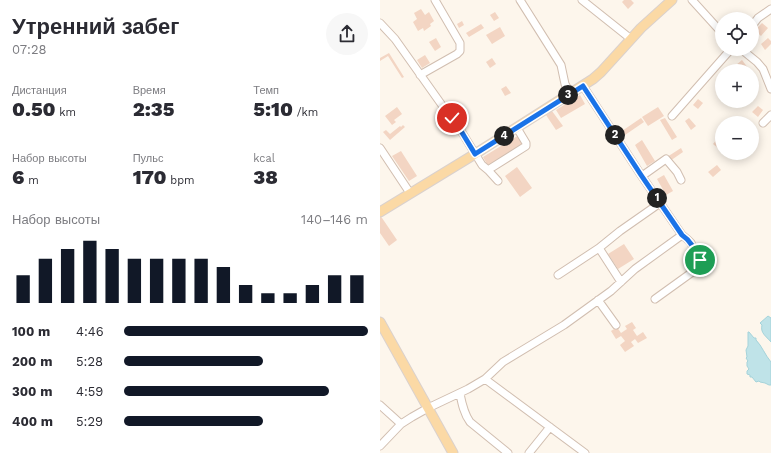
<!DOCTYPE html>
<html lang="ru">
<head>
<meta charset="utf-8">
<style>
  body { margin:0; font-family:"Work Sans",sans-serif; background:#f7f7f7; color:#2b2b33; height:100vh; display:flex; flex-direction:column; font-size:15px; white-space:nowrap }
  * { box-sizing:border-box; margin:0 }
  p { font-size:13px; color:#7c7c81 }
  .icon { flex:none; width:22px; height:22px; fill:none; stroke:currentColor; stroke-width:2; stroke-linecap:round; stroke-linejoin:round }
  .map { position:relative; flex:1; overflow:hidden }
  .drawer { display:flex; flex-direction:column; background:#fff; width:380px }
  .drawer>* { flex:none }
  .controls { position:absolute; left:335px; top:12px; display:grid; gap:8px }
  .controls a { display:grid; place-items:center; width:44px; height:44px; border-radius:50%; background:#fff; box-shadow:0 2px 10px #0003; font-size:20px }
  .pin { position:absolute; display:grid; place-items:center; width:34px; height:34px; color:#fff; margin:-17px; border:2px solid #fff; border-radius:50%; box-shadow:0 1px 4px #0007 }
  .km { position:absolute; width:20px; height:20px; margin:-10px; border-radius:50%; background:#222; color:#fff; font-size:11px; line-height:20px; text-align:center }
  .round { display:grid; place-items:center; flex:none; width:42px; height:42px; border-radius:21px; background:#f7f7f7 }
  .overview { display:flex; align-items:center; justify-content:space-between; height:68px; padding:0 12px }
  h1 { font-size:22px; font-weight:800; line-height:30px }
  .stats { display:grid; grid-template-columns:repeat(3,1fr); gap:6px; height:68px; padding:4px 12px }
  .stats div { display:grid; align-content:center }
  .stats b { font-size:20px; font-weight:800 }
  .stats small { font-size:11px; font-weight:400 }
  .stats p { font-size:11px }
  .chart { height:112px; padding:8px 12px }
  .chart p { display:flex; justify-content:space-between }
  .chart svg { width:100%; height:72px; margin-top:4px; stroke:#111827; stroke-width:6 }
  ul { padding:0 12px; list-style:none; font-size:13px }
  li { display:grid; grid-template-columns:64px 48px 1fr; align-items:center; height:30px }
  li i { height:10px; border-radius:5px; background:#111827 }
  main { display:flex; flex:1; min-height:0 }
  .map>svg:first-child { display:block }
  .water { fill:#bfe3e8; stroke:#a5d3da }
  .building { fill:#f3d5c3 }
  .lines { fill:none; stroke-linecap:round; stroke-linejoin:round }
  .minor-casing { stroke:#d1beb0; stroke-width:9 }
  .major-casing { stroke:#dad1cd; stroke-width:11 }
  .minor { stroke:#fff; stroke-width:7 }
  .major { stroke:#fbd9a5; stroke-width:9 }
  .route-casing { stroke:#fff; stroke-width:8 }
  .route { stroke:#1a73e8; stroke-width:5 }
</style>
</head>
<body>
<main>
<section class="drawer">
<div class="overview"><div><h1>Утренний забег</h1><p>07:28</p></div><a class="round"><svg class="icon" aria-label="share" viewBox="0 0 24 24"><path d="M12 15V3M7 8l5-5 5 5M5 13v7h14v-7"/></svg></a></div>
<div class="stats">
<div><p>Дистанция</p><b>0.50<small> km</small></b></div>
<div><p>Время</p><b>2:35</b></div>
<div><p>Темп</p><b>5:10<small> /km</small></b></div>
</div>
<div class="stats">
<div><p>Набор высоты</p><b>6<small> m</small></b></div>
<div><p>Пульс</p><b>170<small> bpm</small></b></div>
<div><p>kcal</p><b>38</b></div>
</div>
<div class="chart"><p><span>Набор высоты</span>140–146 m</p>
<svg viewBox="0 0 160 44" preserveAspectRatio="none"><path d="M5 44V27M15 44V17M25 44V11M35 44V6M45 44V11M55 44V17M65 44V17M75 44V17M85 44V17M95 44V22M105 44V33M115 44V38M125 44V38M135 44V33M145 44V27M155 44V27"/></svg>
</div>
<ul>
<li><b>100 m</b>4:46<i style="width:100%"></i></li>
<li><b>200 m</b>5:28<i style="width:57%"></i></li>
<li><b>300 m</b>4:59<i style="width:84%"></i></li>
<li><b>400 m</b>5:29<i style="width:57%"></i></li>
</ul>
</section>
<div class="map">
<svg width="391" height="453" viewBox="0 0 391 453">
  <rect width="100%" height="100%" fill="#fdf6ec"/>
  <path class="water" d="M388,316L391,318V342C386,336 380,333 382,325L380,323Z
    M368,332H369L374,338H376V340C382,346 385,355 391,362V385H389L385,383L380,382L379,381L376,382L372,377H370V375L367,374V371L369,369L367,366V362L368,361L366,358L367,357L366,350L368,346Z"/>
  <path class="building" d="M244,0H251L254,3L248,9L242,2Z
    M41,9L45,15L49,12L54,21L50,24L51,26L44,31L43,28L38,31L33,22L37,19L34,13Z
    M115,12L119,18L114,21L110,15Z
    M82,21L84,25L79,28L77,24Z
    M382,23L388,28L381,36L375,30Z
    M101,24L104,28L89,37L86,33Z
    M120,27L125,36L112,44L106,35Z
    M56,38L61,47L55,51L49,42Z
    M388,38L391,41V44L385,50L381,44Z
    M9,53L24,77L22,78L8,56L0,61V58Z
    M45,55L50,63L42,68L37,60Z
    M112,58L116,64L110,68L106,62Z
    M362,60L368,68L365,71H361L356,65Z
    M126,86L131,93L125,96L121,89Z
    M200,95L205,104L181,118L176,110Z
    M318,99L323,103L318,109L313,105Z
    M378,106L383,110L378,117L372,112Z
    M17,107L22,114L14,120L16,122L12,125L5,116Z
    M278,107L284,116L268,126L262,117Z
    M172,111L183,126L176,130L166,115Z
    M261,118L264,122L245,135L242,131Z
    M285,118L297,137L292,140L280,120Z
    M309,118L316,126L311,130L305,121Z
    M23,125L25,127L10,140L3,132L6,130L10,134L20,126L21,127Z
    M139,135L144,144L108,166L103,157Z
    M339,137L342,140V145L339,149L333,144Z
    M262,140L275,161L267,166L255,145Z
    M301,148L303,152L290,161L287,157Z
    M21,151L37,176L29,181L12,156Z
    M337,165L341,170L333,177L328,172Z
    M137,167L152,188L140,197L125,176Z
    M284,175L293,191L286,195L277,179Z
    M0,215L17,240L9,246L0,233Z
    M244,244L254,259L238,269L228,254Z
    M252,322L256,328L253,330L257,336L263,332L267,338L258,343L255,339L251,342L254,346L245,352L240,345L245,341L241,336L236,339L231,331L237,327L241,333L247,329L245,326Z"/>
  <g class="lines">
    <g class="minor-casing">
      <path id="minor" d="M140,0L181,65L185,84L190,93
        M202,0L251,39
        M312,0L342,33
        M0,23L15,39L64,108L78,126L102,165L108,170L146,146V143L137,128
        M372,26L378,18L391,9
        M361,49L377,62L383,69L391,89
        M40,75L77,54L80,51V43L55,0
        M203,86L261,175L302,235L307,239L311,243L319,260L320,264L318,268L275,299
        M292,116L351,49
        M383,123L391,115
        M0,148L30,193
        M108,170L118,181
        M262,176L286,159L297,172L301,180
        M219,248L241,282
        M178,275L219,248L240,231L280,203
        M218,300L236,325
        M105,379L205,453
        M80,394C82,404 84,414 90,422L128,453
        M0,405L21,424
        M0,446L21,424L32,417L48,408L88,389L105,379L123,362L184,325L231,291L255,269L302,235
        M149,453L170,427"/>
    </g>
    <g class="major-casing">
      <path id="major" d="M0,212L95,154L213,79L221,72L261,28L292,0
        M0,322L48,408L73,453"/>
    </g>
    <use href="#minor" class="minor"/>
    <use href="#major" class="major"/>
  </g>
  <g class="lines">
    <g class="route-casing">
      <path id="route" d="M72,118L78,126L95,154L203,86L261,175L302,235C311,241 315,250 320,260"/>
    </g>
    <use href="#route" class="route"/>
  </g>
</svg>
<div class="controls">
<a><svg class="icon" aria-label="locate" viewBox="0 0 24 24"><circle cx="12" cy="12" r="6"/><path d="M12 2v4M12 18v4M2 12h4M18 12h4"/></svg></a>
<a>+</a>
<a>−</a>
</div>
<div class="pin" style="left:320px;top:260px;background:#1e9e55"><svg class="icon" aria-label="arrive" viewBox="0 0 24 24"><path d="M6 21V4h12l-3 4 3 4H6"/></svg></div>
<div class="pin" style="left:72px;top:118px;background:#d93025"><svg class="icon" aria-label="check" viewBox="0 0 24 24"><path d="M5 12l5 5 9-10"/></svg></div>
<b class="km" style="left:277px;top:198px">1</b>
<b class="km" style="left:235px;top:135px">2</b>
<b class="km" style="left:188px;top:95px">3</b>
<b class="km" style="left:124px;top:136px">4</b>
</div>
</main>
</body>
</html>
